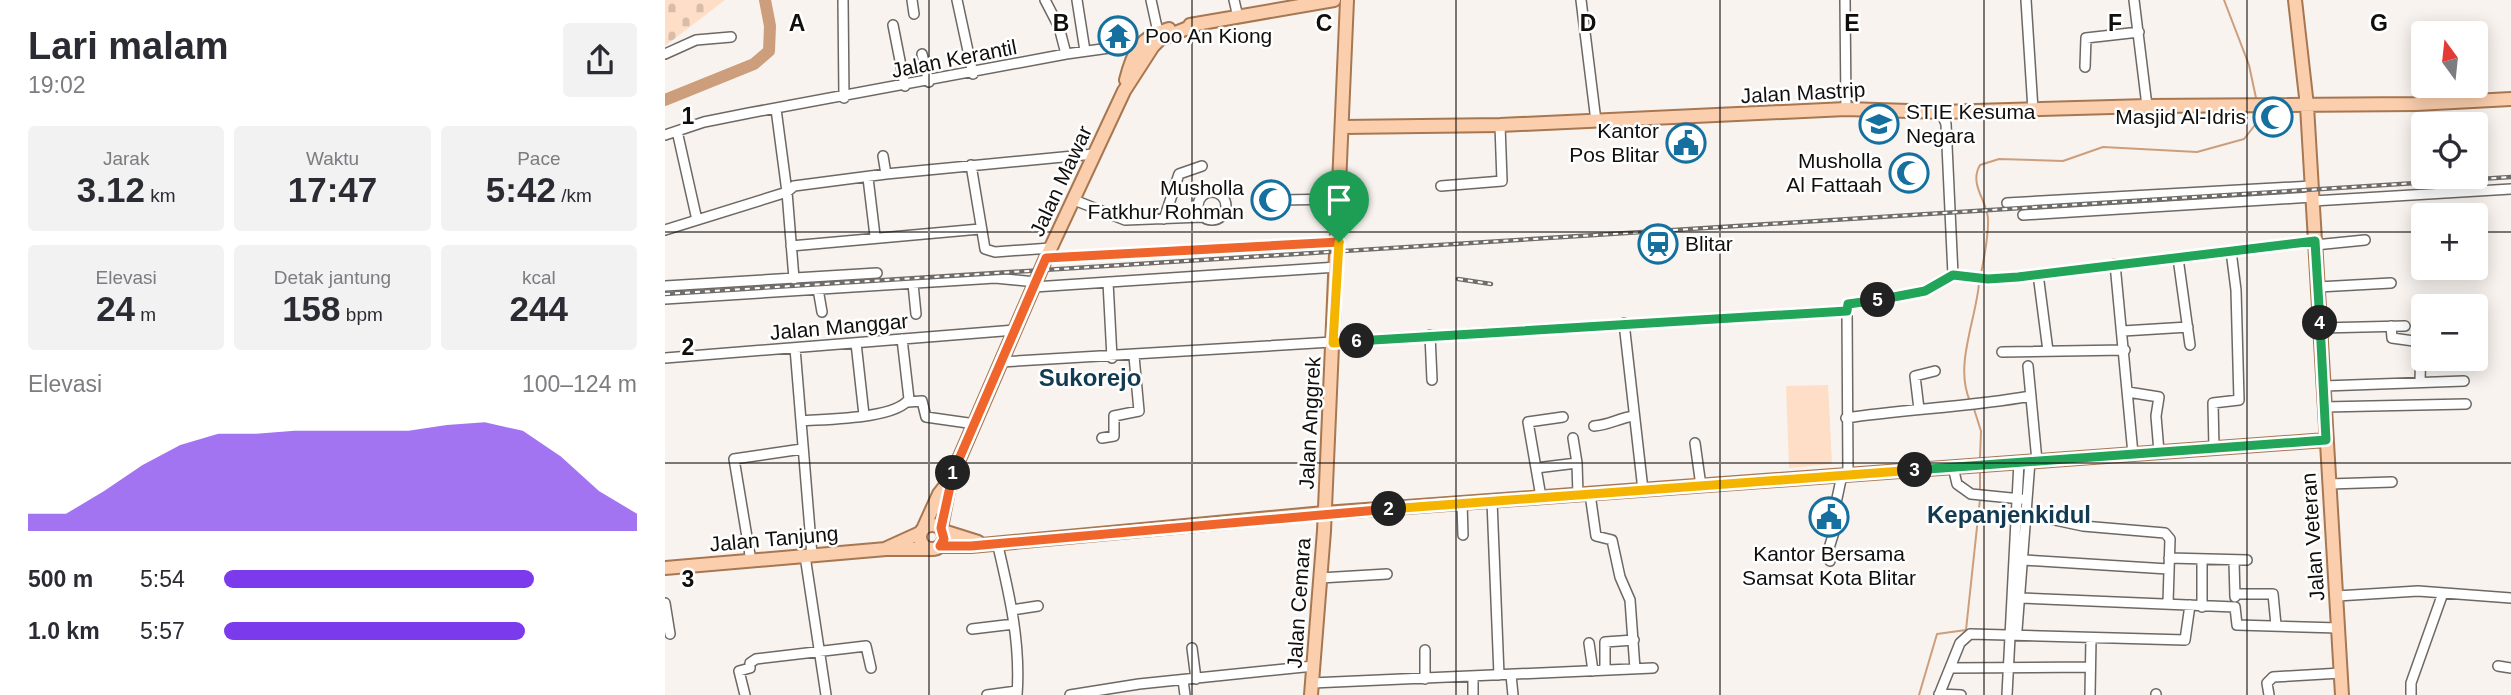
<!DOCTYPE html>
<html lang="id">
<head>
<meta charset="utf-8">
<style>
  body { margin:0; font-family:Helvetica,sans-serif; background:#f2f2f3; color:#2b2b33; height:100vh; display:flex; flex-direction:column; font-size:26px; white-space:nowrap }
  * { box-sizing:border-box; margin:0 }
  p { font-size:23px; color:#7c7c81 }
  .icon { flex:none; width:38px; height:38px; fill:none; stroke:currentColor; stroke-width:2; stroke-linecap:round; stroke-linejoin:round }
  .map { position:relative; flex:1; overflow:hidden }
  .drawer { display:flex; flex-direction:column; background:#fff; width:665px }
  .drawer>* { flex:none }
  .needle { width:46px; rotate:345deg }
  .controls { position:absolute; left:1746px; top:21px; display:grid; gap:14px }
  .controls a { display:grid; place-items:center; width:77px; height:77px; border-radius:7px; background:#fff; box-shadow:0 4px 18px #0003; font-size:35px }
  .pin { position:absolute; display:grid; place-items:center; width:60px; height:60px; color:#fff; margin:-72px -30px; border-radius:50% 50% 50% 0; rotate:-45deg; box-shadow:0 0 7px #0007 }
  .pin .icon { rotate:45deg }
  .km { position:absolute; width:35px; height:35px; margin:-18px; border-radius:50%; background:#222; color:#fff; font-size:19px; line-height:35px; text-align:center }
  .round { display:grid; place-items:center; flex:none; width:74px; height:74px; border-radius:7px; background:#f2f2f3 }
  .headline { display:flex; align-items:center; justify-content:space-between; height:119px; padding:0 28px }
  h1 { font-size:38px; font-weight:800; line-height:52px }
  .metrics { display:grid; grid-template-columns:repeat(3,1fr); gap:10px; height:119px; padding:7px 28px }
  .metrics div { display:grid; align-content:center; border-radius:7px; background:#f2f2f3; text-align:center }
  .metrics b { font-size:35px; font-weight:800 }
  .metrics small { font-size:19px; font-weight:400 }
  .metrics p { font-size:19px }
  .chart { height:196px; padding:14px 28px }
  .chart p { display:flex; justify-content:space-between }
  .chart svg { width:100%; height:126px; margin-top:7px; fill:#7c3aed; opacity:.7 }
  ul { padding:0 28px; list-style:none; font-size:23px }
  li { display:grid; grid-template-columns:112px 84px 1fr; align-items:center; height:52px }
  li i { height:18px; border-radius:9px; background:#7c3aed }
  main { display:flex; flex:1; min-height:0 }
  .map>svg:first-child { display:block }
  .grass { fill:#fedec6 }
  .cemetery { fill:url(#cemetery-stones) }
  .lines { fill:none; stroke-linecap:round; stroke-linejoin:round }
  .stream { stroke:#cd9e7b; stroke-width:2 }
  .river { stroke:#cd9e7b; stroke-width:12 }
  .minor-casing { stroke:#6d6864; stroke-width:12 }
  .major-casing { stroke:#a77751; stroke-width:16 }
  .minor { stroke:#fff; stroke-width:9 }
  .major { stroke:#fbcfad; stroke-width:12 }
  .rail-casing { stroke:#6f6c69; stroke-width:4.5 }
  .rail { stroke:#fff; stroke-width:2; stroke-dasharray:5; stroke-linecap:butt }
  .split-1-casing { stroke:#fff; stroke-width:14 }
  .split-2-casing { stroke:#fff; stroke-width:14 }
  .split-3-casing { stroke:#fff; stroke-width:14 }
  .split-4-casing { stroke:#fff; stroke-width:14 }
  .split-5-casing { stroke:#fff; stroke-width:14 }
  .split-6-casing { stroke:#fff; stroke-width:14 }
  .split-7-casing { stroke:#fff; stroke-width:14 }
  .split-1 { stroke:#f0652b; stroke-width:9 }
  .split-2 { stroke:#f0652b; stroke-width:9 }
  .split-3 { stroke:#f5b400; stroke-width:9 }
  .split-4 { stroke:#22a559; stroke-width:9 }
  .split-5 { stroke:#22a559; stroke-width:9 }
  .split-6 { stroke:#22a559; stroke-width:9 }
  .split-7 { stroke:#f5b400; stroke-width:9 }
  .grid { fill:none; stroke:#100f0d; stroke-width:2; stroke-opacity:0.55 }
  .labels { text-anchor:middle; stroke-width:5; stroke-linejoin:round; paint-order:stroke }
  .poi-label { font-size:21px; fill:#100f0d; stroke:#fff; text-anchor:end }
  .street-label { font-size:21px; fill:#100f0d; stroke:#fff }
  .quarter-label { font-size:24px; font-weight:bold; fill:#123a51; stroke:#fff }
  .grid-label { font-size:23px; text-anchor:middle; font-weight:bold; fill:#100f0d; stroke:#fff; stroke-width:5; stroke-linejoin:round; paint-order:stroke }
</style>
</head>
<body>
<main>
<section class="drawer">
<div class="headline"><div><h1>Lari malam</h1><p>19:02</p></div><a class="round"><svg class="icon" aria-label="share" viewBox="0 0 24 24"><path d="M12 15V3M7 8l5-5 5 5M5 13v7h14v-7"/></svg></a></div>
<div class="metrics">
<div><p>Jarak</p><b>3.12<small> km</small></b></div>
<div><p>Waktu</p><b>17:47</b></div>
<div><p>Pace</p><b>5:42<small> /km</small></b></div>
</div>
<div class="metrics">
<div><p>Elevasi</p><b>24<small> m</small></b></div>
<div><p>Detak jantung</p><b>158<small> bpm</small></b></div>
<div><p>kcal</p><b>244</b></div>
</div>
<div class="chart"><p><span>Elevasi</span>100–124 m</p>
<svg viewBox="0 0 160 44" preserveAspectRatio="none"><path d="M0 44V38L10 38L20 30L30 21L40 14L50 10L60 10L70 9L80 9L90 9L100 9L110 7L120 6L130 9L140 18L150 30L160 38V44z"/></svg>
</div>
<ul>
<li><b>500 m</b>5:54<i style="width:75%"></i></li>
<li><b>1.0 km</b>5:57<i style="width:73%"></i></li>
</ul>
</section>
<div class="map">
<svg width="1846" height="695" viewBox="0 0 1846 695">
  <defs>
    <pattern id="cemetery-stones" width="16" height="16" patternUnits="userSpaceOnUse" patternTransform="scale(1.75)"><rect width="16" height="16" fill="#fedec6"/><path d="M2 7V4a2 2 0 0 1 4 0v3zM10 15v-3a2 2 0 0 1 4 0v3z" fill="#d9bda9"/></pattern>
  </defs>
  <rect width="100%" height="100%" fill="#f8f3ef"/>
  <path class="grass" d="M1163,385L1167,464L1124,468L1121,386Z"/>
  <path class="cemetery" d="M0,0H60L0,46Z"/>
  <g class="lines">
    <path class="stream" d="M1559,0L1584,65L1591,98
      M1316,274C1319,257 1324,236 1323,218C1321,199 1304,184 1315,165L1334,159L1398,161L1438,147L1532,152L1579,139L1590,125L1591,111
      M1305,401C1289,366 1311,320 1314,283
      M1309,409L1316,431L1315,458
      M1315,471V490
      M1254,695L1272,634L1301,630L1315,499"/>
    <path class="river" d="M0,100L89,64L104,51L105,26L100,0"/>
    <g class="minor-casing">
      <path id="minor" d="M178,0L179,98
        M247,0L249,14
        M292,0L308,74
        M380,0L394,27L401,54
        M412,0L420,51
        M486,0L493,32
        M569,0L573,17
        M916,0L931,121
        M1180,0L1181,109
        M1361,0L1368,110
        M1469,0L1482,106
        M228,25L240,86
        M0,54L31,40L66,37
        M257,54L264,82
        M1420,67L1421,38L1474,32
        M111,109L122,192L129,279
        M12,131L32,220
        M0,135L39,122L84,113L401,54L473,44
        M218,156L221,174
        M306,165L320,249L330,252L386,248
        M203,178L210,236
        M776,186L837,181L835,125
        M533 206a14 14 0 1 1 28 0a14 14 0 1 1-28 0Z
        M409,200L460,220L537,217
        M615,200L676,199
        M1648,201L1846,189
        M1342,203L1647,186
        M1358,215L1647,197
        M499,219L514,174L537,166
        M0,230L122,192L129,186L221,174L429,154
        M1650,245L1700,240
        M126,246L315,229
        M381,258L674,242
        M1513,258L1525,345
        M1450,264L1468,454
        M1373,274L1383,351
        M1288,275L1323,279L1353,277L1650,241
        M443,282L447,358
        M248,284L251,314
        M0,286L212,273
        M369,287L672,267
        M1653,287L1726,283
        M153,289L157,312
        M0,299L330,278L371,282
        M1182,311L1183,304L1260,291L1288,275L1281,124L1276,112
        M1182,311L1183,475
        M959,323L978,490
        M1726,326L1727,338L1756,342L1755,382
        M1655,328L1740,326
        M1458,331L1523,327
        M765,335L767,380
        M191,343L199,415
        M130,348L147,555
        M1337,352L1460,350
        M0,358L350,330
        M336,362L1182,311
        M1363,366L1372,461
        M1659,386L1799,381
        M1463,392L1494,397L1491,416L1494,452
        M243,402L257,401L261,417L310,424
        M1659,407L1801,404
        M1254,409L1250,376L1270,371
        M1181,418C1242,409 1304,407 1366,396
        M136,421C160,419 231,419 244,399L237,339
        M929,426C944,425 954,418 969,416
        M437,438L449,436V416L474,411L469,356
        M1030,443L1036,486
        M1549,448L1548,403L1574,400L1571,290L1566,251
        M912,463L913,495
        M1288,467L1292,484L1306,494L1356,499
        M871,468L912,463L908,438
        M1664,484L1727,482
        M925,494L931,536L947,540L955,577L965,600L970,669
        M876,497L863,422L898,417
        M827,501L834,675
        M797,503L798,535
        M1362,514L1418,526L1500,533L1505,539L1503,603
        M332,542C344,593 356,642 352,695
        M140,556L161,695
        M1504,558L1582,560
        M1359,560L1503,569
        M86,561L69,459L137,449
        M1165,561L1164,548L1170,529L1171,503L1177,475
        M1537,561V607
        M1569,561L1570,597
        M655,578L722,574
        M1570,594H1608L1611,625
        M1672,596L1753,591L1846,598
        M1355,598L1570,607L1572,625L1673,628
        M0,603L5,634
        M347,610L373,606
        M307,629L349,624
        M1347,635L1352,630L1365,461
        M924,643L928,671
        M527,648L531,679
        M1833,666L1846,668
        M1285,668L1425,667
        M940,670V642L969,640
        M846,675L848,695
        M808,676V695
        M760,679V650
        M518,680L520,695
        M647,683L988,668
        M1274,694L1296,695
        M1491,694V695
        M80,695L74,671L85,668V663L91,659L201,646L206,668
        M322,695L352,691
        M405,695L474,684L649,666
        M1274,695L1295,643L1305,634L1520,640L1525,605
        M1342,695L1354,462
        M1425,695L1426,638
        M1604,695L1602,683L1608,677L1676,673
        M1746,695V683L1778,593"/>
    </g>
    <g class="major-casing">
      <path id="major" d="M1630,0L1642,106L1677,695
        M525,25L669,0
        M461,80C468,52 475,37 504,29
        M678,127L835,125L1181,109L1276,112L1482,106L1751,104L1846,99
        M255 537a12 12 0 1 1 24 0a12 12 0 1 1-24 0Z
        M259,527L274,494L285,480
        M276,528L285,480L381,258L459,91L488,46L495,39L533,24
        M278,531L313,542
        M275,546H306L659,513L1661,440
        M222,548L255,533
        M0,568L221,549H263
        M646,695L659,531L682,0"/>
    </g>
    <use href="#minor" class="minor"/>
    <use href="#major" class="major"/>
    <g class="rail-casing">
      <path id="rail" d="M793,279L826,284
        M0,294L1846,177"/>
    </g>
    <use href="#rail" class="rail"/>
  </g>
  <g class="lines">
    <g class="split-1-casing">
      <path id="split-1" d="M288,473L381,258L674,242"/>
    </g>
    <g class="split-2-casing">
      <path id="split-2" d="M288,473L276,528L279,539L275,546H306L724,509"/>
    </g>
    <g class="split-3-casing">
      <path id="split-3" d="M724,509L1250,470"/>
    </g>
    <g class="split-4-casing">
      <path id="split-4" d="M1250,470L1661,440L1655,323"/>
    </g>
    <g class="split-5-casing">
      <path id="split-5" d="M1213,300L1260,291L1288,275L1323,279L1353,277L1650,241L1655,323"/>
    </g>
    <g class="split-6-casing">
      <path id="split-6" d="M692,341L1182,311L1183,304L1213,300"/>
    </g>
    <g class="split-7-casing">
      <path id="split-7" d="M674,242L668,343L692,341"/>
    </g>
    <use href="#split-1" class="split-1"/>
    <use href="#split-2" class="split-2"/>
    <use href="#split-3" class="split-3"/>
    <use href="#split-4" class="split-4"/>
    <use href="#split-5" class="split-5"/>
    <use href="#split-6" class="split-6"/>
    <use href="#split-7" class="split-7"/>
  </g>
  <path class="grid" d="M264,0V695M527,0V695M791,0V695M1055,0V695M1319,0V695M1582,0V695M0,232H1759M1811,232H1846M0,463H1846"/>
  <defs>
    <g id="temple-ring" transform="scale(2.0125)"><circle r="9.5" fill="#fff" stroke="#15709f" stroke-width="1.5"/><path d="M0-6L5-2H3V0L6.5 2.5H4V6H1.5V3h-3V6H-4V2.5H-6.5L-3 0V-2H-5Z" fill="#15709f"/></g>
    <g id="mosque-ring" transform="scale(2.0125)"><circle r="9.5" fill="#fff" stroke="#15709f" stroke-width="1.5"/><path d="M3.5-4.9A6 6 0 1 0 3.5 4.9A5 5 0 1 1 3.5-4.9Z" fill="#15709f"/></g>
    <g id="university-ring" transform="scale(2.0125)"><circle r="9.5" fill="#fff" stroke="#15709f" stroke-width="1.5"/><path d="M0-5L7-2L0 1L-7-2ZM-4 1L0 2.5L4 1V4Q0 6-4 4Z" fill="#15709f"/></g>
    <g id="civic-ring" transform="scale(2.0125)"><circle r="9.5" fill="#fff" stroke="#15709f" stroke-width="1.5"/><path d="M-.6-6.5H3V-4.5H.6V-3L4-1V1h2V6H-6V1h2V-1L-.6-3ZM-1.2 2.5V6h2.4V2.5Z" fill="#15709f"/></g>
    <g id="station-ring" transform="scale(2.0125)"><circle r="9.5" fill="#fff" stroke="#15709f" stroke-width="1.5"/><path d="M-3-6H3Q5-6 5-4V2Q5 4 3 4L4.5 6H3L1.5 4h-3L-3 6H-4.5L-3 4Q-5 4-5 2V-4Q-5-6-3-6ZM-3.5-4v3h7v-3ZM-3.5 1v1.5H-2V1ZM2 1v1.5H3.5V1Z" fill="#15709f"/></g>
  </defs>
  <g fill-rule="evenodd">
    <use href="#temple-ring" x="453" y="36"/>
    <use href="#mosque-ring" x="1608" y="117"/>
    <use href="#university-ring" x="1214" y="124"/>
    <use href="#civic-ring" x="1021" y="143"/>
    <use href="#mosque-ring" x="1244" y="173"/>
    <use href="#mosque-ring" x="606" y="200"/>
    <use href="#station-ring" x="993" y="244"/>
    <use href="#civic-ring" x="1164" y="517"/>
  </g>
  <g class="labels">
    <g class="poi-label">
      <text x="480" y="43" text-anchor="start">Poo An Kiong</text>
      <text x="1241" y="119" text-anchor="start">STIE Kesuma<tspan x="1241" dy="24">Negara</tspan></text>
      <text x="1581" y="124">Masjid Al-Idris</text>
      <text x="994" y="138">Kantor<tspan x="994" dy="24">Pos Blitar</tspan></text>
      <text x="1217" y="168">Musholla<tspan x="1217" dy="24">Al Fattaah</tspan></text>
      <text x="579" y="195">Musholla<tspan x="579" dy="24">Fatkhur Rohman</tspan></text>
      <text x="1020" y="251" text-anchor="start">Blitar</text>
      <text x="1164" y="561" text-anchor="middle">Kantor Bersama<tspan x="1164" dy="24">Samsat Kota Blitar</tspan></text>
    </g>
    <g class="street-label">
      <text transform="translate(289 59) rotate(-11)" y="7">Jalan Kerantil</text>
      <text transform="translate(1138 93) rotate(-3)" y="7">Jalan Mastrip</text>
      <text transform="translate(396 181) rotate(-65)" y="7">Jalan Mawar</text>
      <text transform="translate(174 327) rotate(-5)" y="7">Jalan Manggar</text>
      <text transform="translate(645 423) rotate(-87)" y="7">Jalan Anggrek</text>
      <text transform="translate(1648 537) rotate(-94)" y="7">Jalan Veteran</text>
      <text transform="translate(109 539) rotate(-5)" y="7">Jalan Tanjung</text>
      <text transform="translate(634 603) rotate(-86)" y="7">Jalan Cemara</text>
    </g>
    <g class="quarter-label">
      <text x="425" y="386">Sukorejo</text>
      <text x="1344" y="523">Kepanjenkidul</text>
    </g>
  </g>
  <g class="grid-label">
    <text x="132" y="31">A</text>
    <text x="396" y="31">B</text>
    <text x="659" y="31">C</text>
    <text x="923" y="31">D</text>
    <text x="1187" y="31">E</text>
    <text x="1450" y="31">F</text>
    <text x="1714" y="31">G</text>
    <text x="23" y="124">1</text>
    <text x="23" y="355">2</text>
    <text x="23" y="587">3</text>
  </g>
</svg>
<div class="controls">
<a><svg class="needle" viewBox="-14 -14 28 28"><path d="M0-13l5 13h-10z" fill="#e53935"/><path d="M0 13l5-13h-10z" fill="#7c7c81"/></svg></a>
<a><svg class="icon" aria-label="locate" viewBox="0 0 24 24"><circle cx="12" cy="12" r="6"/><path d="M12 2v4M12 18v4M2 12h4M18 12h4"/></svg></a>
<a>+</a>
<a>−</a>
</div>
<div class="pin" style="left:674px;top:242px;background:#1e9e55"><svg class="icon" aria-label="arrive" viewBox="0 0 24 24"><path d="M6 21V4h12l-3 4 3 4H6"/></svg></div>
<b class="km" style="left:288px;top:473px">1</b>
<b class="km" style="left:724px;top:509px">2</b>
<b class="km" style="left:1250px;top:470px">3</b>
<b class="km" style="left:1655px;top:323px">4</b>
<b class="km" style="left:1213px;top:300px">5</b>
<b class="km" style="left:692px;top:341px">6</b>
</div>
</main>
</body>
</html>
